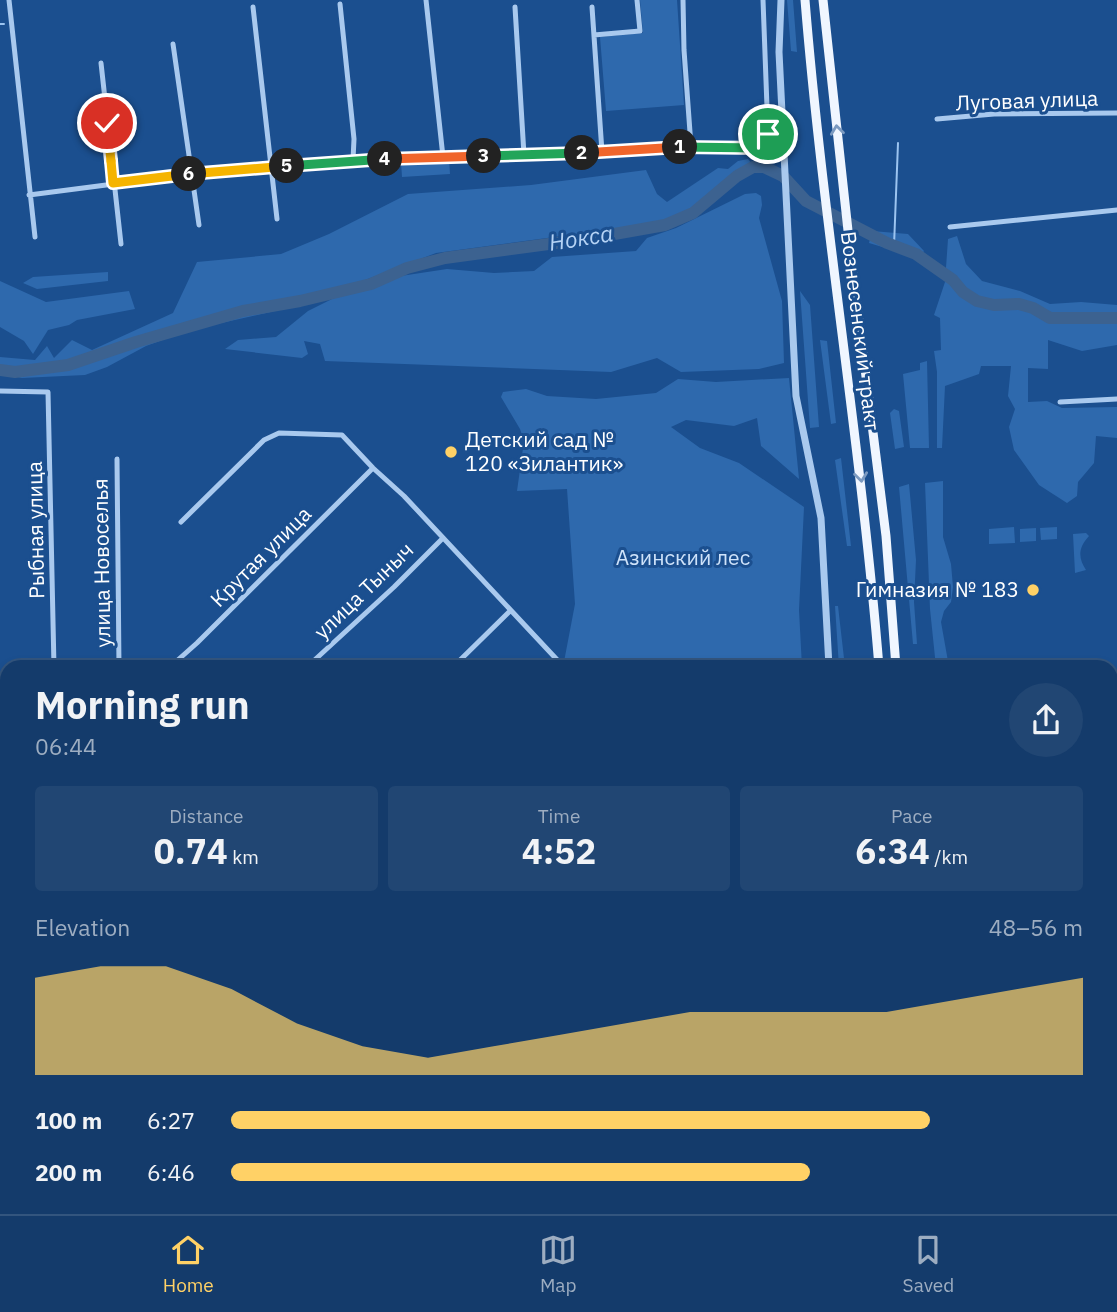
<!DOCTYPE html>
<html lang="en">
<head>
<meta charset="utf-8">
<style>
  body { margin:0; font-family:"IBM Plex Sans",sans-serif; background:#214673; color:#f1f3f6; height:100vh; display:flex; flex-direction:column; font-size:26px; white-space:nowrap }
  * { box-sizing:border-box; margin:0 }
  p { font-size:23px; color:#9dadc1 }
  .icon { flex:none; width:38px; height:38px; fill:none; stroke:currentColor; stroke-width:2; stroke-linecap:round; stroke-linejoin:round }
  .map { position:relative; flex:1; overflow:hidden }
  .sheet { position:absolute; left:0px; top:660px; width:1118px; height:555px; display:flex; flex-direction:column; background:#143b6b; border-radius:21px 21px 0 0; box-shadow:0 4px 10px #0003,0 0 0 2px #33557e }
  .sheet>* { flex:none }
  .pin { position:absolute; display:grid; place-items:center; width:60px; height:60px; color:#fff; margin:-30px; border:4px solid #fff; border-radius:50%; box-shadow:0 2px 7px #0007 }
  .km { position:absolute; width:35px; height:35px; margin:-18px; border-radius:50%; background:#222; color:#fff; font-size:19px; line-height:35px; text-align:center }
  .round { display:grid; place-items:center; flex:none; width:74px; height:74px; border-radius:37px; background:#214673 }
  .overview { display:flex; align-items:center; justify-content:space-between; height:119px; padding:0 35px }
  h1 { font-size:38px; font-weight:700; line-height:52px }
  .stats { display:grid; grid-template-columns:repeat(3,1fr); gap:10px; height:119px; padding:7px 35px }
  .stats div { display:grid; align-content:center; border-radius:7px; background:#214673; text-align:center }
  .stats b { font-size:35px; font-weight:700 }
  .stats small { font-size:19px; font-weight:400 }
  .stats p { font-size:19px }
  .chart { height:196px; padding:14px 35px }
  .chart p { display:flex; justify-content:space-between }
  .chart svg { width:100%; height:126px; margin-top:7px; fill:#ffd166; opacity:.7 }
  ul { padding:0 35px; list-style:none; font-size:23px }
  li { display:grid; grid-template-columns:112px 84px 1fr; align-items:center; height:52px }
  li i { height:18px; border-radius:9px; background:#ffd166 }
  .tab-bar { display:flex; justify-content:space-around; align-items:center; height:98px; border-top:2px solid #33557e; background:#143b6b; font-size:19px; color:#9dadc1 }
  .tab-bar a { display:grid; justify-items:center; gap:4px }
  .tab-bar .active { color:#ffd166 }
  .map>svg:first-child { display:block }
  .green { fill:#2e69ad }
  .lines { fill:none; stroke-linecap:round; stroke-linejoin:round }
  .stream { stroke:#9cc4f0; stroke-width:2 }
  .river { stroke:#3c6290; stroke-width:12 }
  .minor { stroke:#a9c9ee; stroke-width:5 }
  .tertiary { stroke:#a9c9ee; stroke-width:7 }
  .primary { stroke:#f0f6ff; stroke-width:9 }
  .oneway { stroke:#7b9ac1 }
  .split-1-casing { stroke:#fff; stroke-width:14 }
  .split-2-casing { stroke:#fff; stroke-width:14 }
  .split-3-casing { stroke:#fff; stroke-width:14 }
  .split-4-casing { stroke:#fff; stroke-width:14 }
  .split-5-casing { stroke:#fff; stroke-width:14 }
  .split-6-casing { stroke:#fff; stroke-width:14 }
  .split-7-casing { stroke:#fff; stroke-width:14 }
  .split-8-casing { stroke:#fff; stroke-width:14 }
  .split-1 { stroke:#22a559; stroke-width:9 }
  .split-2 { stroke:#f0652b; stroke-width:9 }
  .split-3 { stroke:#22a559; stroke-width:9 }
  .split-4 { stroke:#f0652b; stroke-width:9 }
  .split-5 { stroke:#22a559; stroke-width:9 }
  .split-6 { stroke:#f5b400; stroke-width:9 }
  .split-7 { stroke:#f5b400; stroke-width:9 }
  .split-8 { stroke:#f5b400; stroke-width:9 }
  .poi-dot { fill:#ffd166; stroke:#1b4f8f; stroke-width:2.5 }
  .labels { text-anchor:middle; stroke-width:6; stroke-linejoin:round; paint-order:stroke }
  .street-label { font-size:21px; fill:#fff; stroke:#1b4f8f }
  .poi-label { font-size:21px; fill:#fff; stroke:#1b4f8f; text-anchor:start }
  .park-label { font-size:21px; fill:#cfe3fa; stroke:#1b4f8f }
  .water-label { font-size:23px; font-style:italic; fill:#b5d3f5; stroke:#1b4f8f }
</style>
</head>
<body>
<div class="map">
<svg width="1117" height="1214" viewBox="0 0 1117 1214">
  <rect width="100%" height="100%" fill="#1b4f8f"/>
  <path class="green" d="M640,0H677L684,105L606,111L600,37L643,33Z
    M787,0H793L797,52L791,51Z
    M449,159L450,174L402,177L401,162Z
    M748,159L753,165L738,171L691,211L665,222L436,253L297,306L190,330L146,346L107,367L85,375L22,378L0,373V357L35,360L47,346L54,358L72,340L92,350L173,313L197,262L281,254L329,234L408,194L531,185L646,170L657,194L667,202L718,168L728,169L738,161Z
    M756,193L761,196L762,205L759,218L782,301L784,363L759,369L681,372L657,358L611,372L325,361L320,344L304,341L308,354L302,358L225,349L238,340L276,337L308,311L354,288L381,279L447,269L494,273L534,271L552,257L636,251L647,238L676,228L745,194Z
    M872,231L908,234L924,251L919,258L869,243Z
    M957,236L966,264L982,281L1020,291L1050,304L1081,302L1117,305V345L1082,351L1048,340V369L1028,368V402L1047,401L1062,408L1117,407V438L1096,436L1094,463L1078,482L1077,496L1067,503L1039,485L1014,450L1009,427L1015,409L1008,396L1011,366H981L979,374L945,386L942,448H937V372L934,351L941,350L940,318L934,315L945,282L948,239Z
    M108,272V281L37,289L23,283L33,277Z
    M0,281L46,302L129,291L135,309L77,320L69,325L48,330L33,354L24,341L0,327Z
    M800,291L810,305L819,427L810,428Z
    M820,340L827,341L836,423L831,424Z
    M927,361L929,448H910L903,374L920,370V363Z
    M789,378L799,479L761,446L757,418L734,426L686,420L671,427L700,448L739,463L804,507L799,610L802,667H563L575,604L567,489L517,491L524,441L520,429L501,397L503,392L526,389L547,396L596,399L656,393L678,379L716,382Z
    M894,409L899,411L904,447L895,449L890,413Z
    M841,458L851,546H847L835,460Z
    M943,481V537L951,564L953,587L951,602L944,611L941,622L949,667H936L930,609L925,483Z
    M909,484L916,560L914,602L917,644H913L899,487Z
    M1014,527L1015,543L989,544V529Z
    M1057,527V539L1041,540L1040,528Z
    M1036,528V541L1020,542V529Z
    M1086,533L1089,536C1078,548 1078,558 1086,570L1075,573L1073,534Z
    M835,606H838L845,667H839Z
    M7,1126V1155L0,1160V1129Z
    M469,1208H568L565,1214H471Z"/>
  <g class="lines">
    <path class="stream" d="M0,24H4
      M894,246L898,143"/>
    <path class="river" d="M0,370L15,372L68,365L136,342L243,311L300,301L371,284L407,268L445,258L586,239L665,225L693,213L737,176L753,167H764L783,176L806,201L887,243L916,254L953,280L963,292L977,301L994,305L1019,304L1033,308L1050,318H1117"/>
    <path class="minor" d="M9,0L35,237
      M426,0L443,157
      M683,0L684,50L691,146
      M340,4L354,139L353,160
      M253,7L277,219
      M515,7L524,155
      M592,7L602,152
      M594,35L640,31L637,0
      M173,44L199,225
      M101,63L121,244
      M937,119L994,114L1117,113
      M29,195L191,174L353,160L602,152L691,146L760,148L767,145L768,134L763,0
      M950,227L1117,210
      M0,391L48,392L54,667
      M1060,402L1117,399
      M117,459L119,667
      M181,522L264,440L279,433L342,435L373,468L404,496L562,665
      M170,667L197,643L373,468
      M307,667L394,587L443,538
      M453,667L510,611
      M1111,787L1117,774
      M0,811L7,823
      M1111,853L1117,963
      M0,987L7,988
      M0,1177L7,1172
      M246,1208L249,1214"/>
    <path class="tertiary" d="M781,0L779,52L796,396L821,518L829,667
      M719,1208L720,1214"/>
    <path class="primary" d="M805,0C823,223 861,444 879,667
      M823,0L850,249L886,536L896,667
      M916,1208L917,1214
      M940,1208L941,1214"/>
  </g>
  <defs><path id="oneway-chevron" d="M-2-3.5L2.5 0L-2 3.5" fill="none" stroke-width="1.6" stroke-linecap="round" stroke-linejoin="round" transform="scale(1.75)"/></defs>
  <g class="oneway">
    <use href="#oneway-chevron" transform="translate(837 130) rotate(-97)"/>
    <use href="#oneway-chevron" transform="translate(861 477) rotate(83)"/>
  </g>
  <g class="lines">
    <g class="split-1-casing">
      <path id="split-1" d="M680,147L760,148L767,145L768,134"/>
    </g>
    <g class="split-2-casing">
      <path id="split-2" d="M582,153L680,147"/>
    </g>
    <g class="split-3-casing">
      <path id="split-3" d="M484,156L582,153"/>
    </g>
    <g class="split-4-casing">
      <path id="split-4" d="M385,159L484,156"/>
    </g>
    <g class="split-5-casing">
      <path id="split-5" d="M287,166L385,159"/>
    </g>
    <g class="split-6-casing">
      <path id="split-6" d="M189,174L287,166"/>
    </g>
    <g class="split-7-casing">
      <path id="split-7" d="M111,161L113,183L189,174"/>
    </g>
    <g class="split-8-casing">
      <path id="split-8" d="M107,123L111,161"/>
    </g>
    <use href="#split-1" class="split-1"/>
    <use href="#split-2" class="split-2"/>
    <use href="#split-3" class="split-3"/>
    <use href="#split-4" class="split-4"/>
    <use href="#split-5" class="split-5"/>
    <use href="#split-6" class="split-6"/>
    <use href="#split-7" class="split-7"/>
    <use href="#split-8" class="split-8"/>
  </g>
  <g class="poi-dot">
    <circle cx="451" cy="452" r="7"/>
    <circle cx="1033" cy="590" r="7"/>
  </g>
  <g class="labels">
    <g class="street-label">
      <text transform="translate(1027 101) rotate(-2)" y="7">Луговая улица</text>
      <text transform="translate(860 331) rotate(83)" y="7">Вознесенский тракт</text>
      <text transform="translate(36 530) rotate(-91)" y="7">Рыбная улица</text>
      <text transform="translate(261 557) rotate(-45)" y="7">Крутая улица</text>
      <text transform="translate(102 563) rotate(-91)" y="7">улица Новоселья</text>
      <text transform="translate(364 591) rotate(-44)" y="7">улица Тыныч</text>
    </g>
    <g class="poi-label">
      <text x="465" y="447">Детский сад №<tspan x="465" dy="24">120 «Зилантик»</tspan></text>
      <text x="1019" y="597" text-anchor="end">Гимназия № 183</text>
    </g>
    <g class="park-label">
      <text x="683" y="565">Азинский лес</text>
    </g>
    <g class="water-label">
      <text transform="translate(581 238) rotate(-9)" y="8">Нокса</text>
    </g>
  </g>
</svg>
<div class="pin" style="left:768px;top:134px;background:#1e9e55"><svg class="icon" aria-label="arrive" viewBox="0 0 24 24"><path d="M6 21V4h12l-3 4 3 4H6"/></svg></div>
<div class="pin" style="left:107px;top:123px;background:#d93025"><svg class="icon" aria-label="check" viewBox="0 0 24 24"><path d="M5 12l5 5 9-10"/></svg></div>
<b class="km" style="left:680px;top:147px">1</b>
<b class="km" style="left:582px;top:153px">2</b>
<b class="km" style="left:484px;top:156px">3</b>
<b class="km" style="left:385px;top:159px">4</b>
<b class="km" style="left:287px;top:166px">5</b>
<b class="km" style="left:189px;top:174px">6</b>
<section class="sheet">
<div class="overview"><div><h1>Morning run</h1><p>06:44</p></div><a class="round"><svg class="icon" aria-label="share" viewBox="0 0 24 24"><path d="M12 15V3M7 8l5-5 5 5M5 13v7h14v-7"/></svg></a></div>
<div class="stats">
<div><p>Distance</p><b>0.74<small> km</small></b></div>
<div><p>Time</p><b>4:52</b></div>
<div><p>Pace</p><b>6:34<small> /km</small></b></div>
</div>
<div class="chart"><p><span>Elevation</span>48–56 m</p>
<svg viewBox="0 0 160 44" preserveAspectRatio="none"><path d="M0 44V10L10 6L20 6L30 14L40 26L50 34L60 38L70 34L80 30L90 26L100 22L110 22L120 22L130 22L140 18L150 14L160 10V44z"/></svg>
</div>
<ul>
<li><b>100 m</b>6:27<i style="width:82%"></i></li>
<li><b>200 m</b>6:46<i style="width:68%"></i></li>
</ul>
</section>
</div>
<nav class="tab-bar">
<a class="active"><svg class="icon" aria-label="home" viewBox="0 0 24 24"><path d="M3 11l9-7 9 7M6 9v11h12V9"/></svg>Home</a>
<a><svg class="icon" aria-label="map" viewBox="0 0 24 24"><path d="M3 6l6-2 6 2 6-2v14l-6 2-6-2-6 2zM9 4v14M15 6v14"/></svg>Map</a>
<a><svg class="icon" aria-label="saved" viewBox="0 0 24 24"><path d="M7 4h10v16l-5-4-5 4z"/></svg>Saved</a>
</nav>
</body>
</html>
